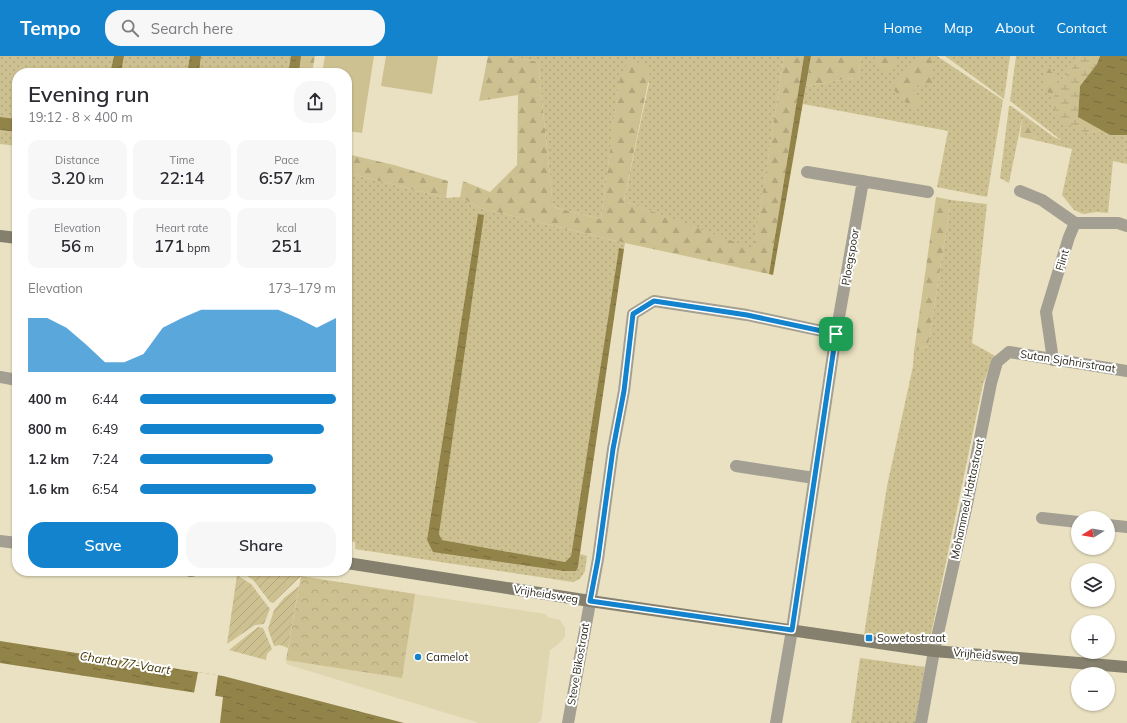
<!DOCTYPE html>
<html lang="en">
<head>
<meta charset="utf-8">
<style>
  body { margin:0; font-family:Mulish,sans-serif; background:#f7f7f7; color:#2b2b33; height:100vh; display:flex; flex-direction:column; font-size:15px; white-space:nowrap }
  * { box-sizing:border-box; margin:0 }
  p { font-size:13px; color:#7c7c81 }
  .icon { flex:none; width:22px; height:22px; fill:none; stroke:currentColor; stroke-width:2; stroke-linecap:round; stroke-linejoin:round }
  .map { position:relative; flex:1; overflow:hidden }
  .drawer { position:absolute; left:12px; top:12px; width:340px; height:508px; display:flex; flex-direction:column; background:#fff; border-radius:16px; box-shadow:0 1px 3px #0004 }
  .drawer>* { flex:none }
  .needle { width:26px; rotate:259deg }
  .tools { position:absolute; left:1071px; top:455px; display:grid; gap:8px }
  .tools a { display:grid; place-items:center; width:44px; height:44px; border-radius:50%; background:#fff; box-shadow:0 1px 3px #0004; font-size:20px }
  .pin { position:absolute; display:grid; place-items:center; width:34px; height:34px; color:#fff; margin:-17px; border-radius:8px; box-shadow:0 2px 6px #0006 }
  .round { display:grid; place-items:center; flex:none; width:42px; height:42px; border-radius:16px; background:#f7f7f7 }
  .overview { display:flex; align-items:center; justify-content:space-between; height:68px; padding:0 16px }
  h1 { font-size:22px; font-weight:600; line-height:30px }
  .metrics { display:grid; grid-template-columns:repeat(3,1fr); gap:6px; height:68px; padding:4px 16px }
  .metrics div { display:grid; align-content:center; border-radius:10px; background:#f7f7f7; text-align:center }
  .metrics b { font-size:17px; font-weight:600 }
  .metrics small { font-size:11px; font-weight:400 }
  .metrics p { font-size:11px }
  .chart { height:112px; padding:8px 16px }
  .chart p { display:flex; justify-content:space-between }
  .chart svg { width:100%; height:72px; margin-top:4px; fill:#1383cd; opacity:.7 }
  .cta { display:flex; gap:8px; margin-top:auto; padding:8px 16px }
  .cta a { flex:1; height:46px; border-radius:16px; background:#1383cd; color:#fff; font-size:16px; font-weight:600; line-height:46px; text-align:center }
  .cta a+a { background:#f7f7f7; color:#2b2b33 }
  ul { padding:0 16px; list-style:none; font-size:13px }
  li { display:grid; grid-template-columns:64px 48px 1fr; align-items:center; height:30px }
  li i { height:10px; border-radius:5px; background:#1383cd }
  header { display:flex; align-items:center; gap:24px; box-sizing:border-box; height:56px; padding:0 20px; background:#1383cd; color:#fff }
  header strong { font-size:19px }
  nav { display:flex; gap:22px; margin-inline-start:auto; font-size:14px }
  .search { width:280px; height:36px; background:#f7f7f7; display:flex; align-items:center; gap:10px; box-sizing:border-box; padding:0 14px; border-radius:16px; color:#7c7c81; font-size:15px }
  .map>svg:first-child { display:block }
  .built { fill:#dfd6af }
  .grass { fill:url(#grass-dots) }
  .forest { fill:url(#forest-firs) }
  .wetland { fill:url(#wetland-marsh) }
  .park { fill:url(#park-crowns) }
  .garden { fill:url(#garden-furrows) }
  .pitch { fill:#cec191 }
  .water { fill:url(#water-ripples) }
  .pier { fill:#e9e1c1 }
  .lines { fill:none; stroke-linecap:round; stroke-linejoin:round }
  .street { stroke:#a39f92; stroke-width:12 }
  .secondary { stroke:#85806d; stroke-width:12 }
  .route-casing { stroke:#fff; stroke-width:8 }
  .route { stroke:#1383cd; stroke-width:5 }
  .poi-dot { fill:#1383cd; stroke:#fff; stroke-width:1.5 }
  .labels { text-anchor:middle; stroke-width:4; stroke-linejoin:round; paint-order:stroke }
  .street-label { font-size:11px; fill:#2d2a1e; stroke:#fff }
  .poi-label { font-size:11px; fill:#2d2a1e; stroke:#fff; text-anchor:start }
  .water-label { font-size:12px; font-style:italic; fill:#433806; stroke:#fff }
</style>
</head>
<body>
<header>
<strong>Tempo</strong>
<div class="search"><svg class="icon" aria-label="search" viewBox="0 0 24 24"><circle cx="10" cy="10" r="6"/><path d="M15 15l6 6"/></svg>Search here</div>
<nav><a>Home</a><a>Map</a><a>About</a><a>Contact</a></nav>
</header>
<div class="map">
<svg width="1127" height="667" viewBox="0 0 1127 667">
  <defs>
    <pattern id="grass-dots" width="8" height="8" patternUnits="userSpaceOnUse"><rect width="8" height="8" fill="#cec191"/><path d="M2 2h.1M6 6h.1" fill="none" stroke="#b1a67d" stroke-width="1.8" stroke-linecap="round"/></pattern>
    <pattern id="forest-firs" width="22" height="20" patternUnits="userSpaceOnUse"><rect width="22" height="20" fill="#cec191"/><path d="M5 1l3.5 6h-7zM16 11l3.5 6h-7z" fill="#b1a67d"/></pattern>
    <pattern id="wetland-marsh" width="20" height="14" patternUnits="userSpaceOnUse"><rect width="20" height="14" fill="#cec191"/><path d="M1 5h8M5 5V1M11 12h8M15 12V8" fill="none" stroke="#b1a67d"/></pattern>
    <pattern id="park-crowns" width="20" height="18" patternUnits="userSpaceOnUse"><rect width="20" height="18" fill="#cec191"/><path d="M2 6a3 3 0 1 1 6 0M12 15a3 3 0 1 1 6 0" fill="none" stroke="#b1a67d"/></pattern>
    <pattern id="garden-furrows" width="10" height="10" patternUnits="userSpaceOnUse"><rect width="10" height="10" fill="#cec191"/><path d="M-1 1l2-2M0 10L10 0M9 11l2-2" fill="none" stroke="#b1a67d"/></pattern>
    <pattern id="water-ripples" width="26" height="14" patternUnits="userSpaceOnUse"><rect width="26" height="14" fill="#928349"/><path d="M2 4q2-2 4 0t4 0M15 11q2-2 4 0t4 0" fill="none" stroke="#786b3c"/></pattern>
  </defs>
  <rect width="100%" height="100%" fill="#e9e1c1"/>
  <path class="built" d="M302,521L546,558L547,561L560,564L565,572V581L556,590L550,594L541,665L537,667H479L286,608Z"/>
  <path class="grass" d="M0,0H114L110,17H17V63L0,61Z
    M124,0H190L187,17H121Z
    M201,0H291L288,17H199Z
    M509,0H784L754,194L624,145L649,27L631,3L620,21L601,163L553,151L538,6Z
    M861,0H937L1003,44L987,141L937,131L948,75L803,48L806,30L845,23L858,22Z
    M945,0H1010L1004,43Z
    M1016,0H1081L1059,28L1086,77L1101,74L1110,79H1127V108L1113,105L1108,157L1097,156L1083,158L1074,154L1062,139L1072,93L1039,85L1022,63L1009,127L1000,122L1009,50H1011L1054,81L1061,84L1010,45Z
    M0,74L17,76V90L0,88Z
    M347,117L446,142L460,141L480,152L625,187L624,193H619L571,500L565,506L441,484L439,478L478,158L427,484L431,489L578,511L580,498L587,500L585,515L580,523L573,526L355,493V486L347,485Z
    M951,144L987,148L972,287L997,301L990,310L983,328L929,588L864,579L887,430L913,310L914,295L928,290Z
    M860,602L925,611L915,667H851Z"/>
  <path class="forest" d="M301,0H315L312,17H299Z
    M488,0H509L538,6L553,151L601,163L620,20L630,3L651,12L624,145L754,193L784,0H804L769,218L625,187L480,152L460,141L463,125L490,136L517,109L518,39L479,45Z
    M811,0H861L858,22L845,23L806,30Z
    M874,0H895L899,7L891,17L877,10Z
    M918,0H926L932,5V30L920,27L912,37L921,44L913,54L892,32Z
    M1046,7L1059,28L1055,41L1042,32Z
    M1022,62L1039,85L1020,81Z
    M347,98L394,109L448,125L446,142L347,117Z
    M936,141L951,144L928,290L914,295Z"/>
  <path class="wetland" d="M1081,0H1100L1097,8L1080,30L1078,60L1101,74L1086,77L1061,65L1052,48L1059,28Z"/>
  <path class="park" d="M301,520L415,538L402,622L286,604Z"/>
  <path class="garden" d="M241,515H270L301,520L273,547L270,546L254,525Z
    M237,519L251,528L270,553L264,568L255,569L227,588Z
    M299,530L288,592L280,589L274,590L268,573L274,554L284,542Z
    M258,571L263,572L272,593L267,598L266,604L229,594Z"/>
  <path class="pitch" d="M325,0H374L362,77L347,75V17H322Z
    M386,0H438L432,38L381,30Z"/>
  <path class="water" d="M114,0H124L121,17H110Z
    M190,0H201L199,17H187Z
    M291,0H301L299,17H288Z
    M804,0H811L773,219L769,218Z
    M1100,0H1127V79H1110L1078,61L1080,30L1097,8Z
    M0,61L17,63V76L0,74Z
    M478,158L484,159L439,478L442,484L565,506L571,500L619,192L624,193L578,511L576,515H564L433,496L427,484Z
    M0,585L223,620L404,667H220L223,641L0,607Z"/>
  <path class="pier" d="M198,616L218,619L215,641L194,637Z"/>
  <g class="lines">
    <path class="street" d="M807,116L928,136
      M1020,135L1042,144L1075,167
      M1075,167H1118L1127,170
      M1053,304L1046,256L1069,181L1075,167
      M0,321L17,324
      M736,410L814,422
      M1042,462L1078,466
      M1108,469L1127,471
      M0,485L17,487
      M190,515H192
      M568,667L598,503L613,393L624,335L633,258L654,245L747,259L836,278
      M776,667L792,574L836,278L863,125
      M921,667L934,595L967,448L991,327L997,306L1009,296L1127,315"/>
    <path class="secondary" d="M0,180L17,182
      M347,507L590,545L934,595L1127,611"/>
  </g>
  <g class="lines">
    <g class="route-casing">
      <path id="route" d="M654,245L747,259L836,278L792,574L590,545L598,503L613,393L624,335L633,258Z"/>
    </g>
    <use href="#route" class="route"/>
  </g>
  <g class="poi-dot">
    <rect x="865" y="578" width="8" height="8" rx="2"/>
    <circle cx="418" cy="601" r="4"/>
  </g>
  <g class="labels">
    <g class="street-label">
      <text transform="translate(850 201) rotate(-80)" y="4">Ploegspoor</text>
      <text transform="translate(1062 204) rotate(-73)" y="4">Flint</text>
      <text transform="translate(1068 305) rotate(9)" y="4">Sutan Sjahrirstraat</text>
      <text transform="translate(967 443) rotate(-78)" y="4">Mohammed Hattastraat</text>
      <text transform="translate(546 538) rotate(9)" y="4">Vrijheidsweg</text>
      <text transform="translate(986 599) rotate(5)" y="4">Vrijheidsweg</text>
      <text transform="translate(578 608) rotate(-80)" y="4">Steve Bikostraat</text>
    </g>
    <g class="poi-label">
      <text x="877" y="586">Sowetostraat</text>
      <text x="426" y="605">Camelot</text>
    </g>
    <g class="water-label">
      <text transform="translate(125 607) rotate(9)" y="4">Charta 77-Vaart</text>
    </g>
  </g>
</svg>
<div class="tools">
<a><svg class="needle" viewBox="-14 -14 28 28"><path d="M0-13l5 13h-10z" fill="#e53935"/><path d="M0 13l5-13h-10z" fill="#7c7c81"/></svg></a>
<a><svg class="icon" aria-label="layers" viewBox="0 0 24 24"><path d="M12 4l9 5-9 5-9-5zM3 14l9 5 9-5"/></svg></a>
<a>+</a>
<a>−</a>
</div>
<div class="pin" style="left:836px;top:278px;background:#1e9e55"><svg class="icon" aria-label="arrive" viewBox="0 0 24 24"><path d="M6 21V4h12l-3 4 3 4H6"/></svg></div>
<section class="drawer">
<div class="overview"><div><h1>Evening run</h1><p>19:12 · 8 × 400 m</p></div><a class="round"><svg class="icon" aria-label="share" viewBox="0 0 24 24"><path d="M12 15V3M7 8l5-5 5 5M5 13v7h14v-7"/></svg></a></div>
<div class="metrics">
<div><p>Distance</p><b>3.20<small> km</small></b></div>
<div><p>Time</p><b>22:14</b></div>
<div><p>Pace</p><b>6:57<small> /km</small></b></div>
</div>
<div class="metrics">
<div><p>Elevation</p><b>56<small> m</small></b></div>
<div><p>Heart rate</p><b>171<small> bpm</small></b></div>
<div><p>kcal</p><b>251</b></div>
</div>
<div class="chart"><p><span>Elevation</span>173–179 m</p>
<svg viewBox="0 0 160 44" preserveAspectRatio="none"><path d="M0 44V11L10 11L20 17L30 27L40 38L50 38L60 33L70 17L80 11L90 6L100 6L110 6L120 6L130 6L140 11L150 17L160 11V44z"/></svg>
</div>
<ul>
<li><b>400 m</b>6:44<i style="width:100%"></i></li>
<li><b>800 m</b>6:49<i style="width:94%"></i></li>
<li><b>1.2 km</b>7:24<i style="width:68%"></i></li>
<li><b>1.6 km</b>6:54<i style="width:90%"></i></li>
</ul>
<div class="cta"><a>Save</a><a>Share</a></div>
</section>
</div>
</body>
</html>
